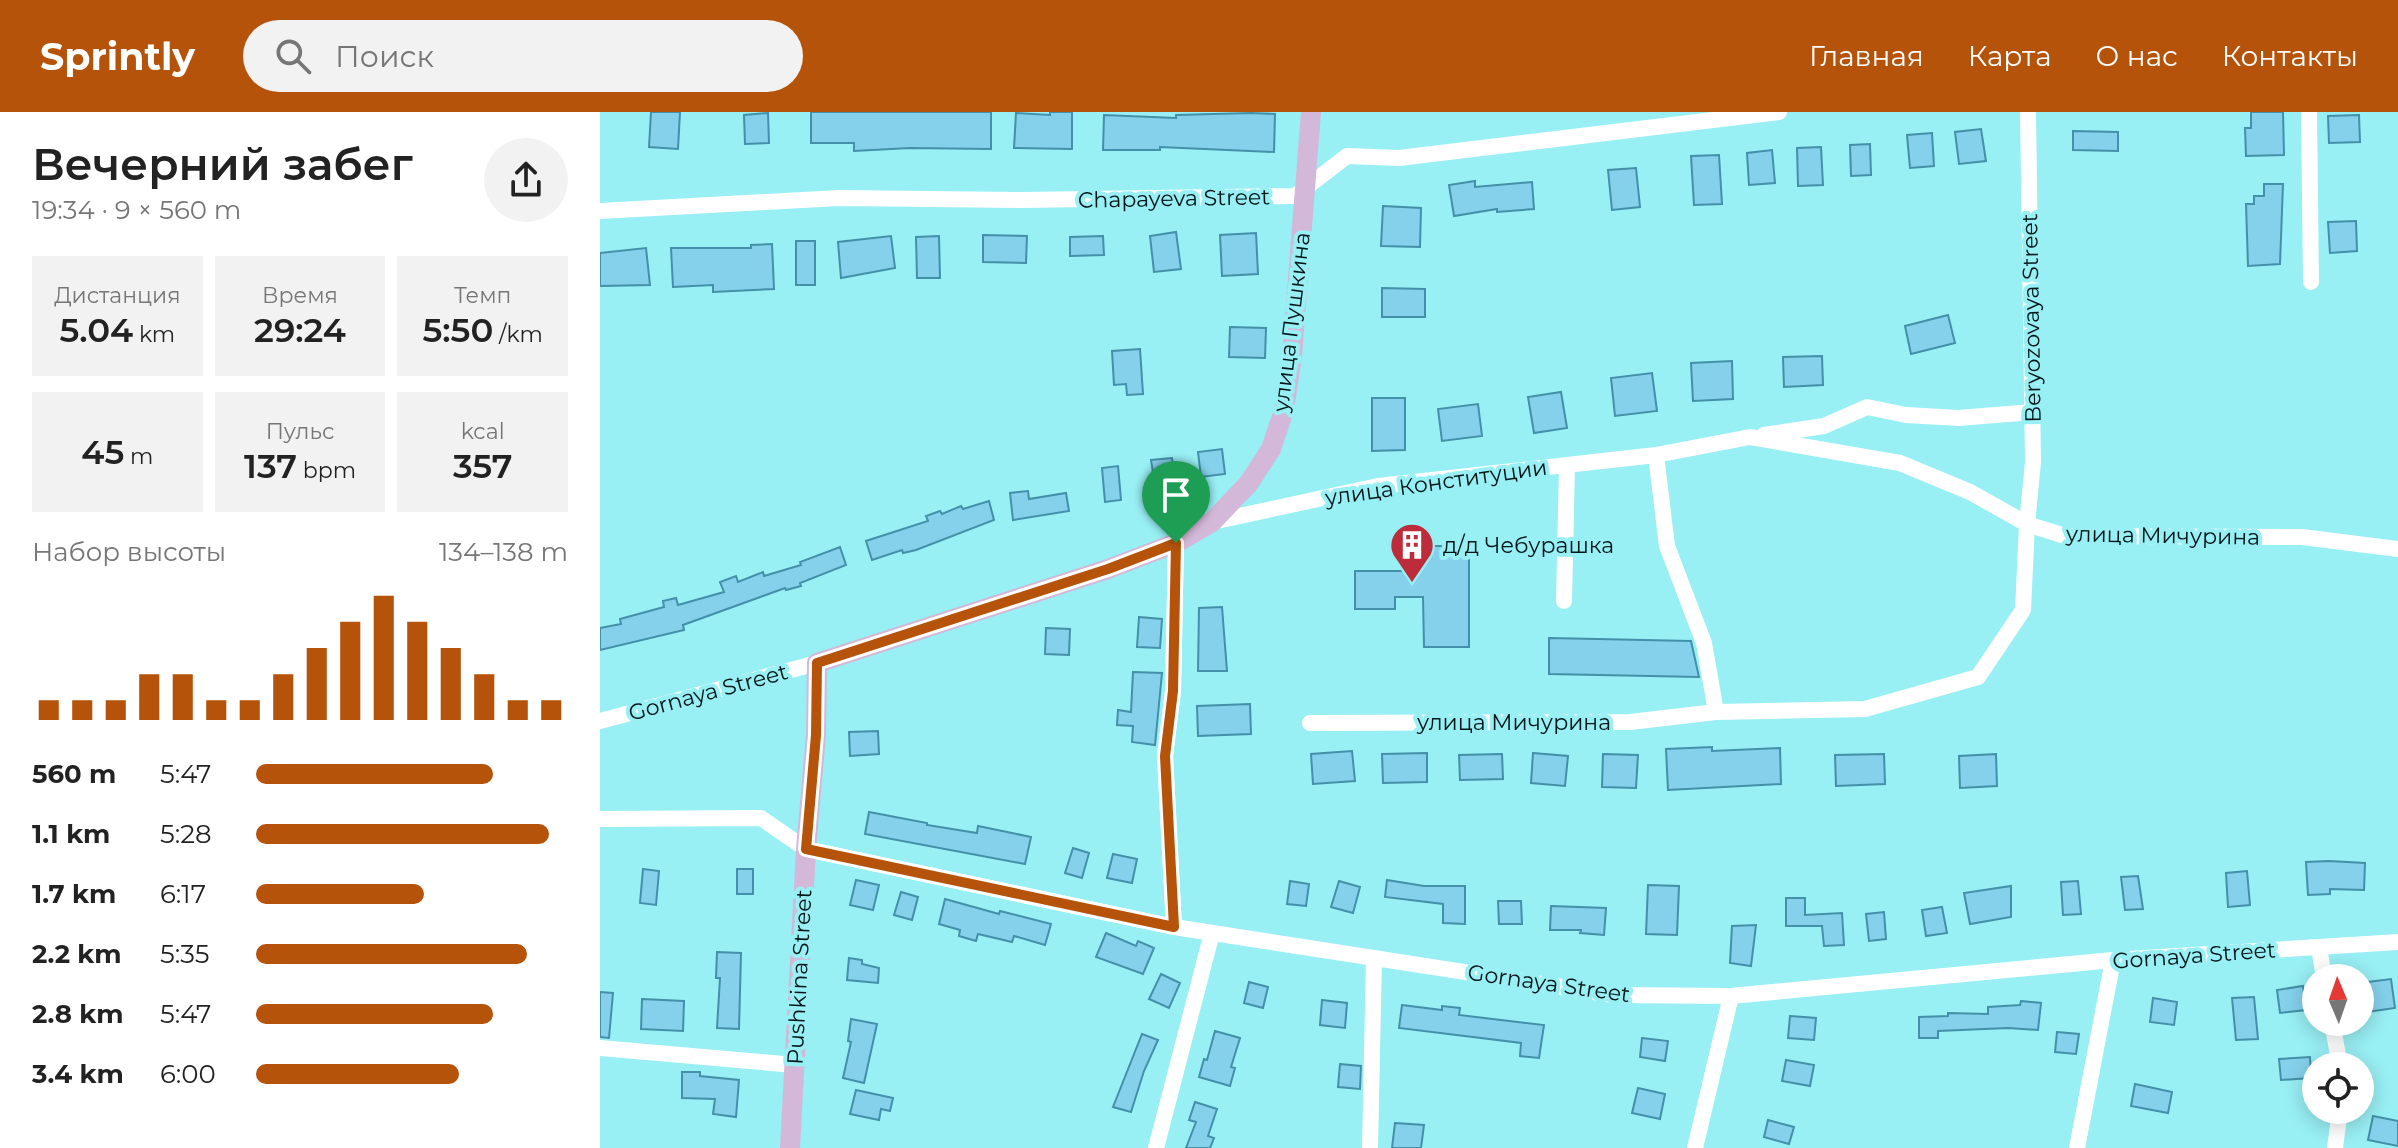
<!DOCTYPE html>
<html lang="ru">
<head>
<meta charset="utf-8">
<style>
  body { margin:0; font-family:Montserrat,sans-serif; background:#f2f2f2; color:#222; height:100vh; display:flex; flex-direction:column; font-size:30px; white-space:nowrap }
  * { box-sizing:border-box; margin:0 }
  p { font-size:26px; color:#767676 }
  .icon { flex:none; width:44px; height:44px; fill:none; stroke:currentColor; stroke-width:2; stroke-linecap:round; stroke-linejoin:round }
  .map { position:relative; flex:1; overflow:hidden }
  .sheet { display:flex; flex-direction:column; background:#fff; width:600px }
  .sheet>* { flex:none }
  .needle { width:52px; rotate:358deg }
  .buttons { position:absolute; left:1702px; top:852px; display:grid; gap:16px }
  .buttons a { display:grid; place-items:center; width:72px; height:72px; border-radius:50%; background:#fff; box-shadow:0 4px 20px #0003; font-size:40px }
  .pin { position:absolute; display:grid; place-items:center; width:68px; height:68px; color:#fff; margin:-82px -34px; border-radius:50% 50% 50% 0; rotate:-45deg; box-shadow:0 0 8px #0007 }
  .pin .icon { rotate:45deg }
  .round { display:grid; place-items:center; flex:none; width:84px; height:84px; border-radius:42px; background:#f2f2f2 }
  .headline { display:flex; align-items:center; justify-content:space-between; height:136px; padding:0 32px }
  h1 { font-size:44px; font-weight:600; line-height:60px }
  .metrics { display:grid; grid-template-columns:repeat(3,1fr); gap:12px; height:136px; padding:8px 32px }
  .metrics div { display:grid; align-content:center; border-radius:0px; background:#f2f2f2; text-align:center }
  .metrics b { font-size:34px; font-weight:600 }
  .metrics small { font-size:22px; font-weight:400 }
  .metrics p { font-size:22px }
  .chart { height:224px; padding:16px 32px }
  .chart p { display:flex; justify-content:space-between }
  .chart svg { width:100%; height:144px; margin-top:8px; stroke:#b45309; stroke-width:6 }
  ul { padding:0 32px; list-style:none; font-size:26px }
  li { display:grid; grid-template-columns:128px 96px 1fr; align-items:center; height:60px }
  li i { height:20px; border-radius:10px; background:#b45309 }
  header { display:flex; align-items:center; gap:48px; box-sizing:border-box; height:112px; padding:0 40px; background:#b45309; color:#fff }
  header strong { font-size:38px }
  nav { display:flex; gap:44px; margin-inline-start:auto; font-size:28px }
  .search { width:560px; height:72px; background:#f2f2f2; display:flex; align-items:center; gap:20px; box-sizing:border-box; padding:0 28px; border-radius:44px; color:#767676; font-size:30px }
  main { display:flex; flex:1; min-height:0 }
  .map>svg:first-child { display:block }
  .building { fill:#85d1eb; stroke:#4390a8; stroke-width:2 }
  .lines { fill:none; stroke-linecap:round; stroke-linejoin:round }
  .minor { stroke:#fff; stroke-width:16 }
  .major { stroke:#d4b8d9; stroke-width:20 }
  .route-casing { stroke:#fff; stroke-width:16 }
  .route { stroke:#b45309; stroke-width:10 }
  .labels { text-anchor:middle; stroke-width:8; stroke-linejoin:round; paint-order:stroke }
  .street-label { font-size:22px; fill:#001517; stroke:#98eff4 }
  .poi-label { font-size:22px; fill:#001517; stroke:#98eff4; text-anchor:start }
</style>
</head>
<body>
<header>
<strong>Sprintly</strong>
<div class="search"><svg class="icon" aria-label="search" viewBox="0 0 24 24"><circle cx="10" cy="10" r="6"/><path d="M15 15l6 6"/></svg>Поиск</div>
<nav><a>Главная</a><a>Карта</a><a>О нас</a><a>Контакты</a></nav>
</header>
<main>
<section class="sheet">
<div class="headline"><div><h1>Вечерний забег</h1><p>19:34 · 9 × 560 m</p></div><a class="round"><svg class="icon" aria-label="share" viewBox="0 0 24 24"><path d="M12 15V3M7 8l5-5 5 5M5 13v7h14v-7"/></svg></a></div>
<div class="metrics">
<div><p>Дистанция</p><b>5.04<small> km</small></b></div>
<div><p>Время</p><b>29:24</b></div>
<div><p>Темп</p><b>5:50<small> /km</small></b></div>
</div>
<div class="metrics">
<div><b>45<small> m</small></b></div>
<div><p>Пульс</p><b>137<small> bpm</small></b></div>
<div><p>kcal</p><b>357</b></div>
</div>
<div class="chart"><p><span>Набор высоты</span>134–138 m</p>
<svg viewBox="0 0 160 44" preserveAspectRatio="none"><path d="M5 44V38M15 44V38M25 44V38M35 44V30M45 44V30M55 44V38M65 44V38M75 44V30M85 44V22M95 44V14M105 44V6M115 44V14M125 44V22M135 44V30M145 44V38M155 44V38"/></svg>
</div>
<ul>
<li><b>560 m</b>5:47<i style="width:76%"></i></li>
<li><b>1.1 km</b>5:28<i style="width:94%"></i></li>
<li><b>1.7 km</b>6:17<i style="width:54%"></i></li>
<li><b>2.2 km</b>5:35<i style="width:87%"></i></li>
<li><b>2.8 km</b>5:47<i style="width:76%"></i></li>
<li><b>3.4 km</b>6:00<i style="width:65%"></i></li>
</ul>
</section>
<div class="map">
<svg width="1798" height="1036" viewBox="0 0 1798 1036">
  <rect width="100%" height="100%" fill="#98eff4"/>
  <path class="building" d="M51,0H80L78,37L49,35Z
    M211,0H391V37L310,36L254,39V31H211Z
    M450,0H472V37L414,36L416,1L450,3Z
    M1651,0H1683L1684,43L1646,44L1645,16H1651Z
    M168,1L169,31L145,32L144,3Z
    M651,1L675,2L674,40L560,35V38H503L504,3L576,6V3Z
    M1759,3L1760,30L1729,31L1728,4Z
    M1381,17L1386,49L1359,52L1355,20Z
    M1473,19L1518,20V39L1473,38Z
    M1332,21L1334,54L1310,56L1307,23Z
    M1270,32L1271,63L1251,64L1250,33Z
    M1221,35L1223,73L1198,74L1197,36Z
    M1172,38L1175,71L1149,73L1147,41Z
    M1119,43L1122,92L1094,93L1091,44Z
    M1036,56L1040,95L1012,98L1008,58Z
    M875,69V75L932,70L934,97L897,100V97L854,104L849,73Z
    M1664,72H1683L1680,152L1648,154L1646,92H1654V84H1664Z
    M783,94L821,96L820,135L781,134Z
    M1756,109L1757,139L1730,141L1728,110Z
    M576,120L581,157L554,160L550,124Z
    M656,121L658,162L622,164L620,123Z
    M383,123L427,124L426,151L383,150Z
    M291,124L295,156L241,166L238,130Z
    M339,124L340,166H317L316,125Z
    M503,124L504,143L470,144V125Z
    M196,129H215V173H196Z
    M172,132L174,177L113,180V173L73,175L71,136H151V133Z
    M46,136L50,173L0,174V141Z
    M782,176L825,177V205H782Z
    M1348,203L1355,231L1311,242L1305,214Z
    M630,215L666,216L665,246L629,245Z
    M540,237L543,282L527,283L526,272L514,273L512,239Z
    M1222,244L1223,273L1184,275L1183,245Z
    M1132,249L1133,287L1093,289L1091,251Z
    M1052,261L1057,299L1015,304L1011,266Z
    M961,280L967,316L934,321L928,285Z
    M772,286H805V338L772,339Z
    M878,292L882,324L842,329L838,297Z
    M622,337L625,362L601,365L598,340Z
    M572,346L576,376L556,379L551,348Z
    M518,354L521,388L505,390L502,356Z
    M428,379L429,387L466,381L469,399L413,408L410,381Z
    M389,389L394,408L316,438L303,441L302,438L272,448L266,429L328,409L326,404L340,399L342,402L361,394L363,397Z
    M816,434H869V535H824L823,485H795V497H755V459H816Z
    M240,435L246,453L200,471L201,474L186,478L185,476L83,513L84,518L0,538V516L21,512L20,507L64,495L63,489L76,486L78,493L124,480L120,470L136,464L138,470L163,460L164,464L201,453L200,450Z
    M622,495L627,559H598L599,496Z
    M539,505L562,507L560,536L537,535Z
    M446,516L470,517L469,543L445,542Z
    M949,526L1091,529L1099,565L949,562Z
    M533,560L562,561L555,633L532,630L533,614L517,613L518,598L531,600Z
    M650,592L651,622L598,624L597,594Z
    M278,619L279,642L250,644L249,620Z
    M1112,635V639L1180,636L1181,672L1068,678L1066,637Z
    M752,639L755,669L713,672L711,642Z
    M827,641V670L783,671L782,642Z
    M933,641L968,644L965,674L931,671Z
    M902,642L903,667L860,668L859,643Z
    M1003,642L1038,643L1036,676L1002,675Z
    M1284,642L1285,672L1236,674L1235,643Z
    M1396,642L1397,674L1360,676L1359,644Z
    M269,700L327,711V713L377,721L378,714L431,725L425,752L265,722Z
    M473,736L489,741L482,766L465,761Z
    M513,742L537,747L532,771L507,766Z
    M1729,749L1765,751L1764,778L1730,777V782L1708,783L1706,750Z
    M43,757L59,759L56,793L40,791Z
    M137,757H153V782H137Z
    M1647,759L1650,793L1628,795L1626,761Z
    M1538,764L1543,797L1525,798L1521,765Z
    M256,768L279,773L273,798L250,793Z
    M787,768L824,774H865V812L843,811V792L785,785Z
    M690,769L709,772L706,794L687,792Z
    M739,769L760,775L753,801L731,795Z
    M1478,769L1481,802L1463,803L1461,770Z
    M1048,773L1079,774L1077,823L1046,822Z
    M1411,774V805L1370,812L1364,781Z
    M301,780L318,785L312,808L294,803Z
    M1186,786H1205V803L1242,801L1244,833L1224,834L1222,814H1186Z
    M345,787L399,802L400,799L451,812L445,833L414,824L412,830L378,822L376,829L359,824L360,818L339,812Z
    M898,789H921L922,812H899Z
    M951,794L1006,796L1004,823L980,821L981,818H950Z
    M1342,795L1347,821L1326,824L1322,798Z
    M1284,800L1286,827L1269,829L1266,802Z
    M1156,813L1151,854L1130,851L1132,814Z
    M506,821L536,834L538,829L554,836L543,862L496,845Z
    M117,840L141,841L139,917L117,916L120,866H116Z
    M249,846L262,848V852L279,856L278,871L247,868Z
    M561,862L580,871L569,896L549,887Z
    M1791,867L1795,896L1760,901V871Z
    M649,870L668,875L663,896L644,891Z
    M1703,874L1706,898L1680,901L1677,878Z
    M0,880L13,881L9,926L0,925Z
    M1654,885L1658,927L1636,928L1632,886Z
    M1553,886L1577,890L1574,913L1550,910Z
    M42,887L84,889L83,919L41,917Z
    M722,888L747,891L745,916L720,913Z
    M1421,889L1441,891L1438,918L1408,916L1338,919V926H1319V905L1348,904V901L1388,902V895L1420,893Z
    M802,893L842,898V894L860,896L859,903L944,913L939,946L920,944L921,931L799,916Z
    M1190,904L1216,906L1214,928L1188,926Z
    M251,907L277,912L264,971L243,966L251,930L248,929Z
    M615,919L640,926L631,955L635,956L630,974L599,965L604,947L607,948Z
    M1457,920L1479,922L1476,942L1455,940Z
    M542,922L558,928L544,959L531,1000L513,995Z
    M1042,926L1068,929L1065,949L1040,945Z
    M1710,945L1711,966L1681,968L1679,947Z
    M1186,948L1214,953L1210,974L1182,969Z
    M740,952L761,954L760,977L738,975Z
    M82,960H100V964L139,968L136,1005L113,1002L115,987L82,986Z
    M1535,972L1572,980L1568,1001L1531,994Z
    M1038,976L1065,982L1060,1007L1032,1001Z
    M256,978L293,986L290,999L281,997L279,1008L250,1002Z
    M595,990L617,997L608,1024L614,1026L610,1036H586L596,1010L589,1008Z
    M1773,1004L1798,1009V1034L1768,1028Z
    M1168,1008L1194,1015L1189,1032L1164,1025Z
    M795,1011L824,1013L821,1036H792Z"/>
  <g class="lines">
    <path class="minor" d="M1709,0L1711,170
      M0,99L239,86L422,88L695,84L747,44L799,46L1179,0
      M1164,323L1224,314L1267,295L1306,303L1359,306L1432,300
      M612,410L778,374L1056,343L1150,325L1300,351L1370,380L1427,412L1465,424L1702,425L1798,437
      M964,489L967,353
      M1116,600L1265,597L1378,565L1423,498L1427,412L1433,350L1428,0
      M0,609L217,551
      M710,611L1030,610L1116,600L1104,531L1067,434L1056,343
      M0,707L161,706L206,737L574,815L1013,883L1131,884L1513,848L1798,830
      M574,815L565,644L573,579L576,431
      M1719,835L1724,866
      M1732,910L1740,954
      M0,936L195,953
      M556,1036L612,821
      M770,1036L774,846
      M1095,1036L1131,884
      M1477,1036L1513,848
      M1735,1036L1740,998"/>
    <path class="major" d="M190,1036L206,737L216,623L217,551L508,457L576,431L612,410L649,371L671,337L684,298L692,243L711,0"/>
  </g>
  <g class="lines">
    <g class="route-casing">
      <path id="route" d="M576,431L573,579L565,644L574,815L206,737L216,623L217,551L508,457Z"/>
    </g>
    <use href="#route" class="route"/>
  </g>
  <defs>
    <g id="building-pin" transform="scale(2.3)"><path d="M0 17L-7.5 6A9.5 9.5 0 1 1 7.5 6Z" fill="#bc2c3a" stroke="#98eff4"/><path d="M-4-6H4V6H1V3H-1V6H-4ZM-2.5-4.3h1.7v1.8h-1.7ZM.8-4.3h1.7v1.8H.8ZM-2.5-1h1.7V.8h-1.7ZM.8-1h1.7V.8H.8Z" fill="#fff"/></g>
  </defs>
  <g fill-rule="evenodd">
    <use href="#building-pin" x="812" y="433"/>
  </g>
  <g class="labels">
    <g class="street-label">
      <text transform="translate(574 86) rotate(-1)" y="8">Chapayeva Street</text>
      <text transform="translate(1431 206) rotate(-91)" y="8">Beryozovaya Street</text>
      <text transform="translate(691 210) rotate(-83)" y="8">улица Пушкина</text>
      <text transform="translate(836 370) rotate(-8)" y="8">улица Конституции</text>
      <text transform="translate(1563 423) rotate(1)" y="8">улица Мичурина</text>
      <text transform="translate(108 580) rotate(-15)" y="8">Gornaya Street</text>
      <text x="914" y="618">улица Мичурина</text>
      <text transform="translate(1594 843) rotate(-4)" y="8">Gornaya Street</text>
      <text transform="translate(199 865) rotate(-87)" y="8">Pushkina Street</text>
      <text transform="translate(949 871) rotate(8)" y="8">Gornaya Street</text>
    </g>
    <g class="poi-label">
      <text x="843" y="441">д/д Чебурашка</text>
    </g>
  </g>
</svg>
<div class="buttons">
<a><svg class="needle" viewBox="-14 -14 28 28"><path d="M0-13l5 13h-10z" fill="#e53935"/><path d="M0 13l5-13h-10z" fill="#767676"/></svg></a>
<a><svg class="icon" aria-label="locate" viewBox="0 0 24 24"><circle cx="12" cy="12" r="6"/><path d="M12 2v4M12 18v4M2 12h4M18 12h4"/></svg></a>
</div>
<div class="pin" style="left:576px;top:431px;background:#1e9e55"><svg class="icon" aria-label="arrive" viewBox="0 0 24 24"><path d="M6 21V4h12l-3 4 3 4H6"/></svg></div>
</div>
</main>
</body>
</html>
